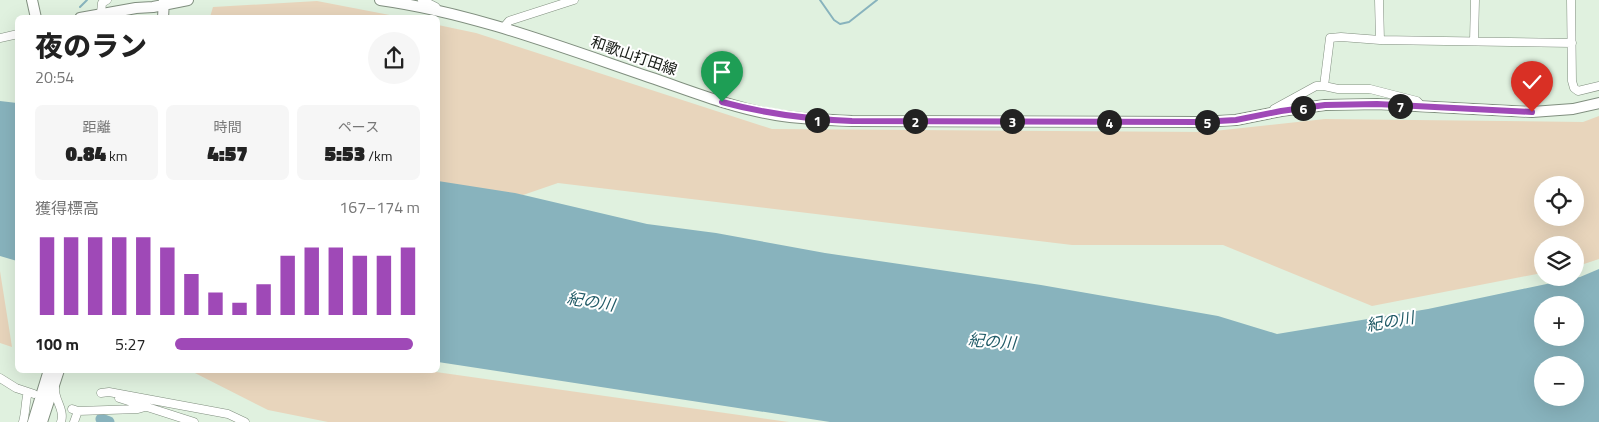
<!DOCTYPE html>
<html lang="ja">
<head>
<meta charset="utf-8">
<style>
  body { margin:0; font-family:"Titillium Web","Noto Sans JP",sans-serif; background:#f6f6f6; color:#222; height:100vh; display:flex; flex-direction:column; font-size:19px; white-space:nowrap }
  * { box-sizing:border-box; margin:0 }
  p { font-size:16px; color:#767676 }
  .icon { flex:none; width:28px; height:28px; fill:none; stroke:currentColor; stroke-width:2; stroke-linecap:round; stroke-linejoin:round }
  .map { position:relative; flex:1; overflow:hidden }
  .side { position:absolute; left:15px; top:15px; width:425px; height:358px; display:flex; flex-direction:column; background:#fff; border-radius:8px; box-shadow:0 5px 20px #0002 }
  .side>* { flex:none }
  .tools { position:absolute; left:1534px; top:176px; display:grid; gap:10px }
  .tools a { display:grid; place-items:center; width:50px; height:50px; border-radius:50%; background:#fff; box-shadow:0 5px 20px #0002; font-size:25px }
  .pin { position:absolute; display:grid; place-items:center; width:42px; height:42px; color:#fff; margin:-51px -21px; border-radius:50% 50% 50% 0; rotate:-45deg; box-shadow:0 0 5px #0007 }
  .pin .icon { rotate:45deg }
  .km { position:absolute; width:25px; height:25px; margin:-12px; border-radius:50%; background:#222; color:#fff; font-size:14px; line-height:25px; text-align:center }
  .round { display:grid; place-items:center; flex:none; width:52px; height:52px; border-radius:26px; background:#f6f6f6 }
  .head { display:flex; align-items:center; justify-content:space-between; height:85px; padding:0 20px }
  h1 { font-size:28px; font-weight:800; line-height:38px }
  .metrics { display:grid; grid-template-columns:repeat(3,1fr); gap:8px; height:85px; padding:5px 20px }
  .metrics div { display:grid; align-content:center; border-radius:8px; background:#f6f6f6; text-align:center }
  .metrics b { font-size:21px; font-weight:800 }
  .metrics small { font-size:14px; font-weight:400 }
  .metrics p { font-size:14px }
  .chart { height:140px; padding:10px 20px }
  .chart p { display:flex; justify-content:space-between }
  .chart svg { width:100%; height:90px; margin-top:5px; stroke:#9f49b7; stroke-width:6 }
  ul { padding:0 20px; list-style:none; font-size:16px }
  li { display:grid; grid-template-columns:80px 60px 1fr; align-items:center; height:38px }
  li i { height:12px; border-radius:6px; background:#9f49b7 }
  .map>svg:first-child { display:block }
  .green { fill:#e8d5bc; fill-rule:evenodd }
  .water { fill:#88b3bd; fill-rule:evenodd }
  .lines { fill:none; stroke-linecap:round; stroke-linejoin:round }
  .stream { stroke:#88b3bd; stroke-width:2 }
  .river { stroke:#88b3bd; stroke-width:11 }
  .minor-casing { stroke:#808f7f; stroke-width:9 }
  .major-casing { stroke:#808f7f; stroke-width:12 }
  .minor { stroke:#fff; stroke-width:8 }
  .major { stroke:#fff; stroke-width:10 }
  .route-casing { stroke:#fff; stroke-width:10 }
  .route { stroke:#9f49b7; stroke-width:6 }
  .labels { text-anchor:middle; stroke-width:4; stroke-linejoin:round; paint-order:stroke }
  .street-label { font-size:15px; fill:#141913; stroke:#fff }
  .water-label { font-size:16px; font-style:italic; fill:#205a66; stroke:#fff }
</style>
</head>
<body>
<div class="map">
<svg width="1599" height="422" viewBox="0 0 1599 422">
  <rect width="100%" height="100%" fill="#e0f1df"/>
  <path class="green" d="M317,1L400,17H210L213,7Z
    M438,25L476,33L772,129L1205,132L1325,119L1583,122L1599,116V259L1575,267V245H1542V273L1372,306L1223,245H1072L558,183L523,195L438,182ZM1542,185H1575V218H1542Z
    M0,271L12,347L0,343Z
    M189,370H422L789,422H328L268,410Z"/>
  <path class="water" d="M0,101L17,103V261L0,256Z
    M438,181L515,193L647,224L716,233L825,253L1041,285L1218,316L1277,334L1428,309L1580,277L1599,269V422H830L438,362ZM1542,305H1575V338H1542ZM1542,365H1575V398H1542Z"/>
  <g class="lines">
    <path class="stream" d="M820,0L834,20L840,24L849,22L877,0
      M80,7L87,0"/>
    <path class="river" d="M101,419L109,422"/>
    <g class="minor-casing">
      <path id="minor" d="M422,0L436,7V11
        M1379,0L1380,40
        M1571,0L1572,81L1574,88L1578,91L1599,86
        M101,13L102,3L107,0
        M504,27L509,21L574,0
        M0,38L18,34
        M1474,41L1475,0
        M1324,86L1330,38L1341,37L1380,40L1572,43
        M1272,113L1274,109L1316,86H1324L1338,89H1370L1417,101L1419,103V107
        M0,378L16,388L34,394
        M55,388C54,400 65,409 61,422
        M101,393L109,392L228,414L245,422
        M119,398L194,422
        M72,409L78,411L138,409L145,407
        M23,422C26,412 25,402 28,392
        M74,422L78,411"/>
    </g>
    <g class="major-casing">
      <path id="major" d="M32,0L36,18
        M380,0C473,13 561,47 649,77C691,91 732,108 776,115C801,119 826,120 852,121L1200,122L1236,120L1281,111L1325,105L1377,104L1532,112L1573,109L1599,103
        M80,18L136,8L153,7L188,0
        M163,18L164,0
        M33,422L49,370
        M42,422L59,370"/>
    </g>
    <use href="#minor" class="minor"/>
    <use href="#major" class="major"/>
  </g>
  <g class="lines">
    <g class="route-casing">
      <path id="route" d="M722,102C766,114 806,119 852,121L1200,122L1236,120L1281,111L1325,105L1377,104L1532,112"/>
    </g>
    <use href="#route" class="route"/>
  </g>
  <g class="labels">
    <g class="street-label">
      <text transform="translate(634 56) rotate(19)" y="5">和歌山打田線</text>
    </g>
    <g class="water-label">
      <text transform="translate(591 301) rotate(9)" y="6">紀の川</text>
      <text transform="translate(1390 321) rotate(-10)" y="6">紀の川</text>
      <text transform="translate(992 341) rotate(4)" y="6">紀の川</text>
    </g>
  </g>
</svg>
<div class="tools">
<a><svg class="icon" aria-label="locate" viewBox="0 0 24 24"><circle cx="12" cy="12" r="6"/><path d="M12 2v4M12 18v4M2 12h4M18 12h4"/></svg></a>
<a><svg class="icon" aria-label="layers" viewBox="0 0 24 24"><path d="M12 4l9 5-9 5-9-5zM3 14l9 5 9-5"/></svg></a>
<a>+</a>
<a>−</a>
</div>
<div class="pin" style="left:722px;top:102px;background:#1e9e55"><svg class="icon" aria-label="arrive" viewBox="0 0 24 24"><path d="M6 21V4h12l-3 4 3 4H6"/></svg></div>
<div class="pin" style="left:1532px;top:112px;background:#d93025"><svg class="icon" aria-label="check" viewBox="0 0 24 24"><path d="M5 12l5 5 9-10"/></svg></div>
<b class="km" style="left:817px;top:120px">1</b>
<b class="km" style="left:915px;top:121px">2</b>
<b class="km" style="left:1012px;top:121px">3</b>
<b class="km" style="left:1109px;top:122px">4</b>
<b class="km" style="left:1207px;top:122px">5</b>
<b class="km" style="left:1303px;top:108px">6</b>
<b class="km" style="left:1400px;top:106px">7</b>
<section class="side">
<div class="head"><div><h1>夜のラン</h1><p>20:54</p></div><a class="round"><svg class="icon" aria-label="share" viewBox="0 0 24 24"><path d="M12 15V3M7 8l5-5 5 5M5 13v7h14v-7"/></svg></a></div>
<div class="metrics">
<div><p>距離</p><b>0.84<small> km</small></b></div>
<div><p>時間</p><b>4:57</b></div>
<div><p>ペース</p><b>5:53<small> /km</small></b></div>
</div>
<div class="chart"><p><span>獲得標高</span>167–174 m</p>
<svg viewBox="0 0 160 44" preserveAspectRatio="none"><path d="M5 44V6M15 44V6M25 44V6M35 44V6M45 44V6M55 44V11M65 44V24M75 44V33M85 44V38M95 44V29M105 44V15M115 44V11M125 44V11M135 44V15M145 44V15M155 44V11"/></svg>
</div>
<ul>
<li><b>100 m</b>5:27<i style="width:97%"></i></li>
</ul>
</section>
</div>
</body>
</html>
